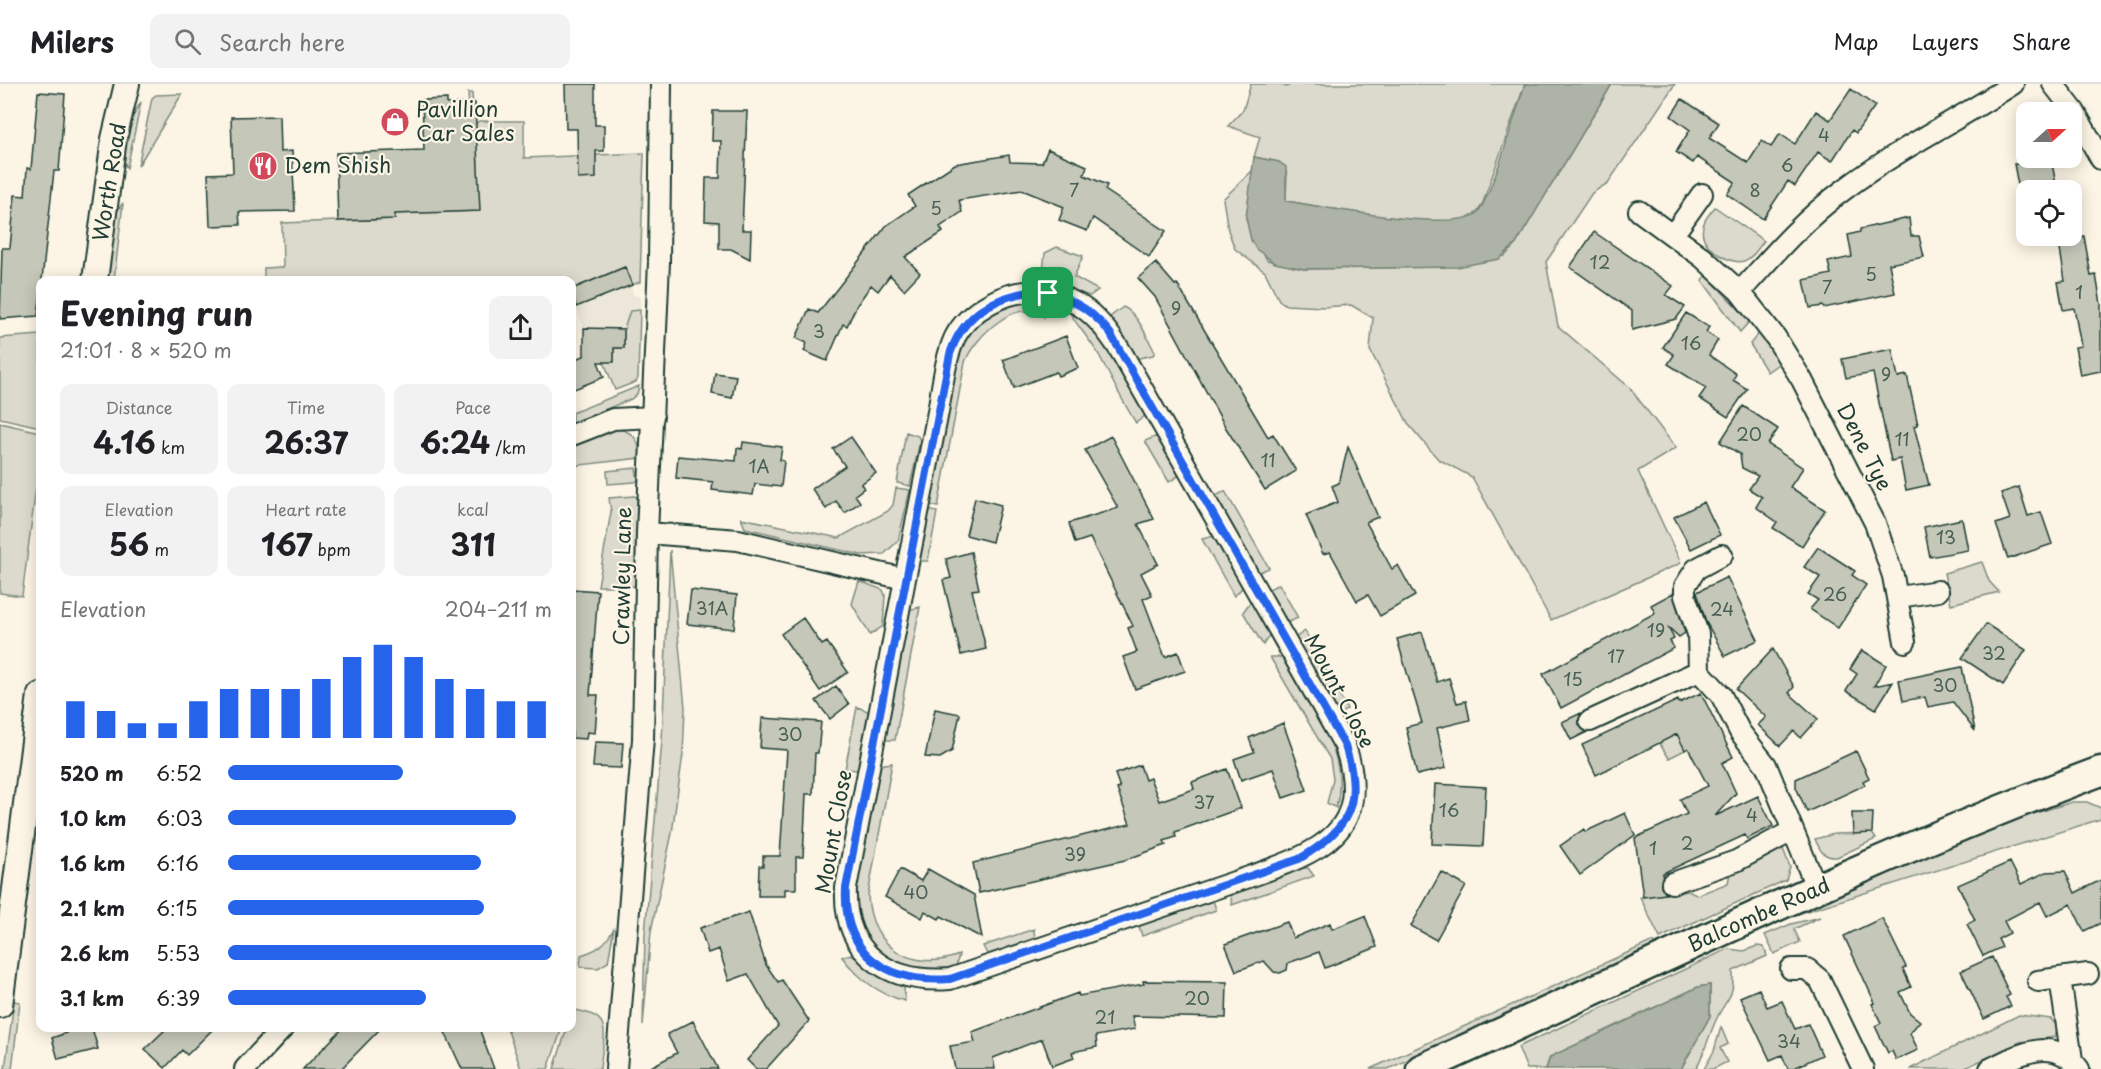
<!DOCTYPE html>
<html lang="en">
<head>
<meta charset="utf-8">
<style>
  body { margin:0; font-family:"Playpen Sans",sans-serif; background:#f2f2f2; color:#202124; height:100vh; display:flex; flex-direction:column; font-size:22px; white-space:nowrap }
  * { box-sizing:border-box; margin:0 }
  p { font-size:20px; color:#757577 }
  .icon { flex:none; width:33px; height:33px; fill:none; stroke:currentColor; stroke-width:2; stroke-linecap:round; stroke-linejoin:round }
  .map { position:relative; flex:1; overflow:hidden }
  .details { position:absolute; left:36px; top:192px; width:540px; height:756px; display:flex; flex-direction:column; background:#fff; border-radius:12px; box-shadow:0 3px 15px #0003 }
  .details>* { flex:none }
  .needle { width:39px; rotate:69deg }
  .controls { position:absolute; left:2016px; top:18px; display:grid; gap:12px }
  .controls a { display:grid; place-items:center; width:66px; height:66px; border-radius:12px; background:#fff; box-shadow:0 3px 15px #0003; font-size:30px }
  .pin { position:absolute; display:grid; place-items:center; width:51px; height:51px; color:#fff; margin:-26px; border-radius:12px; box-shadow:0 3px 9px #0006 }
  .round { display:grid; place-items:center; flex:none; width:63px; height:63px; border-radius:12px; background:#f2f2f2 }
  .summary { display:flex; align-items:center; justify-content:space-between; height:102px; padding:0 24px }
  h1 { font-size:33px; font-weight:700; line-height:45px }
  .stats { display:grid; grid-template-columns:repeat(3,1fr); gap:9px; height:102px; padding:6px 24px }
  .stats div { display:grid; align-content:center; border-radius:12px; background:#f2f2f2; text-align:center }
  .stats b { font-size:30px; font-weight:700 }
  .stats small { font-size:16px; font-weight:400 }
  .stats p { font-size:16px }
  .chart { height:168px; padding:12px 24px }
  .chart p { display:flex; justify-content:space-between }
  .chart svg { width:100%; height:108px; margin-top:6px; stroke:#2563eb; stroke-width:6 }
  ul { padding:0 24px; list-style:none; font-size:20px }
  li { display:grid; grid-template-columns:96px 72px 1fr; align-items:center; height:45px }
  li i { height:15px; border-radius:8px; background:#2563eb }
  header { display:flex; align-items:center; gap:36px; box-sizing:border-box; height:84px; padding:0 30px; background:#fff; border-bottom:2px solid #e0e0e0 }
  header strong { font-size:28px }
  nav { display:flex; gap:33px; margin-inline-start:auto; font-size:21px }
  .search { width:420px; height:54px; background:#f2f2f2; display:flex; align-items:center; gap:15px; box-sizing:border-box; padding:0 21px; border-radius:12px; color:#757577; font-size:22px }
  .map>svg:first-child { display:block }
  .built { fill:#ece7d8 }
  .green { fill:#dcdacc; stroke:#7e8c80; stroke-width:1.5 }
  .water { fill:#aeb3a7; stroke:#758479; stroke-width:1.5 }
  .building { fill:#c5c7b9; stroke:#1f3d34; stroke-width:1.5 }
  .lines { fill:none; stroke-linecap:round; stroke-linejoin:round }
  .minor-casing { stroke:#1f3d34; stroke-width:24 }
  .tertiary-casing { stroke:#1f3d34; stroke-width:28 }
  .secondary-casing { stroke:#1f3d34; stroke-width:33 }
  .minor { stroke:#fcf5e5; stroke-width:20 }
  .tertiary { stroke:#fcf5e5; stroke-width:24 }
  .secondary { stroke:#fcf5e5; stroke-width:28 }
  .route-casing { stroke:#fff; stroke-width:12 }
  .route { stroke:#2563eb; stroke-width:8 }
  .labels { text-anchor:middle; stroke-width:4.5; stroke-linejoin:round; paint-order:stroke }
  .number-label { font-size:18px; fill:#486055 }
  .poi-label { font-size:21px; fill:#1f3d34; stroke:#fcf5e5; text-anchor:start }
  .street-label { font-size:21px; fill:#1f3d34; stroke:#fcf5e5 }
</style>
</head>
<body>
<header>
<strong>Milers</strong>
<div class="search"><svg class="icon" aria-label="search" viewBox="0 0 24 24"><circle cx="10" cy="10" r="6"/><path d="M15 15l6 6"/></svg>Search here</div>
<nav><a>Map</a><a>Layers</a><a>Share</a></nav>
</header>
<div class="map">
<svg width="2101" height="985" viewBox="0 0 2101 985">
  <rect width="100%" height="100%" fill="#fcf5e5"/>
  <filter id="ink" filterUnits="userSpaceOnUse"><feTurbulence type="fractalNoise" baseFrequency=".0167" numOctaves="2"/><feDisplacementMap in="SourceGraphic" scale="12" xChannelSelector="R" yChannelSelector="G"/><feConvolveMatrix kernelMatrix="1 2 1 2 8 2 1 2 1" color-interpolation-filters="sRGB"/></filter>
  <g filter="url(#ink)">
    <path class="built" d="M625,183L634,212H640V226L630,227L624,245V264H584V245L572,213V205Z"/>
    <path class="green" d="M1251,0H1280L1286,3L1292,0H1525L1482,121C1478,128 1473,133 1465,135C1427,145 1328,123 1286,117L1287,89L1279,78L1254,73L1260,53L1228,42L1243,26Z
      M1612,0H1675L1608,99L1592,109L1546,178L1558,242L1629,303L1676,364L1638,387L1681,479L1551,536L1472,393L1438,375L1409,341L1370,266L1373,234L1351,221L1324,223L1286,221L1279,216L1265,188L1235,165L1228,146L1223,115L1253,86L1246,134L1267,176L1304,185L1443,183L1505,172L1516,160Z
      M468,9H472L474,41L479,37H524V74L644,69L640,198L632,201L624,183L572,205V196H264V184L283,183L282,139L395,135V129L479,127L477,65L471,53Z
      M182,10L138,82L152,14L156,11Z
      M141,18L127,84C117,70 132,31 141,18Z
      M123,119L114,196H106L113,133Z
      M1715,123L1764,157C1758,164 1753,174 1744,177C1731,181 1706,165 1703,152C1700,140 1708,131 1715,123Z
      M1057,163L1083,172L1074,193L1098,206L1090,212L1042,197L1045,169Z
      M1706,191L1750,237L1740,248L1702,196Z
      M1026,216L1041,217L1044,233C1017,211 974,254 965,278L938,423L927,420L958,265L977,239L991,229L1008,220Z
      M1123,223C1138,229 1147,254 1155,268L1153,271L1135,275L1110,233Z
      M1067,224C1106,244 1125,295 1146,331L1136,339C1122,317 1111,294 1099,271C1089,254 1076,241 1067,224Z
      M640,226L638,294L636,298L615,306L604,278L614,277V264H624V245L630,227Z
      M1759,249L1781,278L1767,288L1750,260Z
      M40,251V343L0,334V254Z
      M639,302L637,310L631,315L572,339V329Z
      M0,339L40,348V373L22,512L0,509Z
      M618,345C635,348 640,358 640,374L572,382V359L606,346Z
      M906,348L918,352L920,357L910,402L897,399Z
      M1157,352L1180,391L1169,398L1145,357Z
      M636,384L638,396L635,398L608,400L607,387Z
      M896,404L910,406L898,457L884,470L861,471L745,444L741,434L839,454L888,427L893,421Z
      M1225,407L1269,484L1257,489L1214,413Z
      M634,412L637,413L636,502H598L611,428L609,414Z
      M927,426L937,428L928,477H916Z
      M1214,452L1243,503L1234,512L1202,455Z
      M670,466L685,624L683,670L672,749L651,847L643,942L645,850L662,657Z
      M1982,478L1989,497L1999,508L1951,520L1944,489Z
      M859,497L883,506L885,511L883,542L870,551L852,520Z
      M1279,500L1298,534L1285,540L1267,506Z
      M1251,517L1270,550L1263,561L1243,528Z
      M920,523L895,656H884L908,526Z
      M1305,547L1347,625L1340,630L1336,629L1295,554Z
      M1270,573H1282C1308,618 1352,669 1336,724L1327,719L1333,695L1330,675Z
      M857,623L868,627L869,632L858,686L845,685Z
      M1685,641V666L1669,674L1659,659Z
      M892,679L868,811C870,862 911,889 959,871L956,882C933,888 911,887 889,874C875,866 860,849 856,832C849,803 873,714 879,681Z
      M2072,718H2087L2101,724V735L1798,830L1796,828L1806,821L2017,735Z
      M1872,749L1876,755L1837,773C1824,774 1820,767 1815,755L1834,750Z
      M1782,762L1790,783L1786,796L1660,854L1640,813L1690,807L1698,811L1728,799L1730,789Z
      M1303,784H1308L1314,792L1232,821L1230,807Z
      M1209,815L1213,816L1216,826L1142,852L1139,842L1143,838Z
      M1820,833L1794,845L1800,858L1774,870L1765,851L1791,840Z
      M614,844L608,878L598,884L580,883L581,871C598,866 606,860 614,844Z
      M1034,845L1035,856L988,872L983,862Z
      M1651,858L1656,860L1653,863L1388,985H1370Z
      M1757,862L1764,863L1767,872L1733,887C1734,917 1727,912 1716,936C1709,952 1704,969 1696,985H1681L1710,932V901L1698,903L1550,973L1546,985H1527L1518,963L1728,865L1744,867Z
      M851,870L857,872L876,889L904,903L905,917C878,910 859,895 842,873Z
      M14,917L20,918L12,985H5Z
      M573,926C616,931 603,951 600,985H554L567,944H572Z
      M2019,931L2051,935L2058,943L2055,953L2020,958L1963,985H1910Z
      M1721,943L1728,960L1720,964L1727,978L1713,985H1704L1714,967Z
      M507,944H562L548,985H521Z"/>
    <path class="water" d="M1525,0H1612L1516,160L1499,175L1457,183L1304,185L1275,179L1256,165L1251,156L1246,134L1254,73L1279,78L1286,83V117C1319,122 1455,149 1477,129C1491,115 1517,24 1525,0Z
      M1710,901V932L1681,985H1546L1550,973L1698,903Z"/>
    <path class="building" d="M565,0H595V41H604V67H596V94L578,95L577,45H566Z
      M1851,5L1875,22L1856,49L1852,46L1832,77L1818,68L1795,102L1788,97L1763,135L1727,110L1735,98L1697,73L1693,79L1676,68L1690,46L1671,32L1682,15L1719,39L1709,54L1748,79L1762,57L1771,63L1780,50L1795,60L1816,27L1830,36Z
      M38,8L65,10L59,87H54L38,232L0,235L2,164H10L15,111L25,112L27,84L31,85Z
      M447,15V20L475,19L480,127L395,130V135L338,137L336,69L424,66L422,16Z
      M713,27H747L742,146H751L750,175L731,165H719V138L705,137L706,94H720L721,57H712Z
      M279,32L280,68L292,67L295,127L239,128L240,141L210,142L208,90L233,89L231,33Z
      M1048,65L1087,82L1084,91L1107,101L1105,106L1166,147L1149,173L1093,134L1087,147L1059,136L1064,123L1022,106L959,116L962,128L940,143L943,148L905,173L920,189L904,206L890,191L878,207L871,201L857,221L847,242L843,240L827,277L804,267L807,259L796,254L809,225L818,229L886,142L915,122L908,111L955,80L1009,71L1010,78L1042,79Z
      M2018,74H2051L2057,106H2019L2014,80H2019Z
      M1909,134L1911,152H1919L1924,173L1889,180L1895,209L1824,224L1823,222L1810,224L1804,196L1831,190L1828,178L1852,173L1848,151L1860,148V145Z
      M1594,148L1673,202L1666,211L1685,223L1676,235L1632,246V227L1570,183Z
      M2058,152H2084L2091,192L2096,191L2101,220V287L2080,291L2075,263L2081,262L2074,224L2063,226L2058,198L2065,197Z
      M1156,179L1175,201L1177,200L1268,353L1273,350L1296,387L1265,406L1226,344L1155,213L1138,194Z
      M625,183L632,201L576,223L572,205Z
      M1686,229L1709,243L1706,248L1718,256L1709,271L1736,290L1733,296L1747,305L1728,333L1699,314L1706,304L1668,280L1674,271L1663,263Z
      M584,244L624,245V264H614V278H598L604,293L572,306V276L584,272Z
      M1066,252L1078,284L1058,292L1056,288L1014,304L1003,276Z
      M1892,265L1898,293L1907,291L1918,341L1914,342L1929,401L1906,406L1900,375L1891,377L1873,289L1846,294L1842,275Z
      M715,289L736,292L732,314L712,310Z
      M1743,322L1778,345L1768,360L1803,384L1790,403L1825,426L1802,462L1773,444L1777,438L1756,423L1762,413L1749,405L1758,392L1742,384L1740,370L1720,358Z
      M1111,352L1154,435L1138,440L1158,480L1141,489L1152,511L1143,515L1165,573L1178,568L1185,587L1135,605L1123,573L1137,568L1128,544L1133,542L1090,454L1075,459L1069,439L1118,424L1085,366Z
      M851,353L876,389L861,400L864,404L855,411L860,418L845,429L836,417L826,425L812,405L845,382L833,365Z
      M743,358L782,363L780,376L784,377L781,403L755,400L753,411L712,406L713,398L676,394L678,372L736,377L737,364L742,365Z
      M1348,363L1378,433L1366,438L1392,485L1398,481L1415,512L1380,532L1368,511L1357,517L1330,468L1323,470L1306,431L1338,418L1332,402L1339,399Z
      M2019,403L2028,432L2041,428L2052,460L2008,475L1996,440L2010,435L2001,409Z
      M975,414L1001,421L992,458L966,451Z
      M1704,418L1720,451L1691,465L1674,433Z
      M1962,435L1968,466L1930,473L1924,443Z
      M1818,463L1855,487L1852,491L1866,501L1838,544L1810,525L1818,516L1808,510L1820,493L1804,483Z
      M971,468L979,505L972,506L986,565L961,571L943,496L951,494L946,475Z
      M1727,493L1758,556L1725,572L1706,538L1697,508Z
      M572,505L598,507L590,611H598L595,649L587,648L586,655L572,654Z
      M691,506L737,511L734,545L687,540Z
      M1673,509L1685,549L1679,553L1668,543L1674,555L1670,557L1674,564L1561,624L1543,590L1655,529L1651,521Z
      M803,534L822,561L827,558L848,588L820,607L781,550Z
      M1986,540L2026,566L2003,601L1962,574Z
      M1422,548L1437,598L1449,594L1457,619L1466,617L1470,636L1437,644L1446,684L1417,691L1406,643L1422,639L1397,555Z
      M1773,565L1794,603L1789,609L1818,635L1801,654L1794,647L1780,662L1758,641L1766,633L1736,605Z
      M1862,566L1886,581L1874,602L1893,598L1876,625L1846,607L1857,590L1850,585Z
      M1962,583L1975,647L1953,618L1928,623L1925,613L1903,617L1899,596Z
      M836,602L849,620L830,635L816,617Z
      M1701,609L1733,673L1722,679L1736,709L1715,732L1758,712L1773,742L1747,755L1745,751L1663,789L1661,802L1666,810L1643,813L1635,754L1687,730L1680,715L1708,702L1688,664L1685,666L1677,650L1596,691L1582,661L1678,616L1679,619Z
      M935,625L960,630L952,667L940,674L925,673Z
      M1581,629L1579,641L1587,648L1571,656L1562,638Z
      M762,634L821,638L818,669H815L813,710H806L803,773H796V805H785V812H758L759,782H763V772H780L787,666L760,664Z
      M1283,639L1307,706L1283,714L1273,685L1241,696L1234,675L1254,668L1249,654Z
      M595,658L623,659L621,684L593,683Z
      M1856,667L1869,694L1863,697L1865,701L1807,728L1796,703V695Z
      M1140,681L1145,696L1150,694L1159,717L1194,705L1192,698L1227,685L1241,724L1175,748L1176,753L1164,757L1166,761L1125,776L979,809L973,779L1130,740L1117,705L1120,704L1115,690Z
      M1435,700L1486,703L1483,762L1432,760Z
      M1625,729L1635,751L1580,791L1560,762L1584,745L1585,748Z
      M1852,729H1873L1872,749L1853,750Z
      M2010,778L2021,800L2046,788L2065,787L2075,809L2101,796V839L2084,847L2071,820L2047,832L2040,818L2004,837L2010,849L1998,855L2002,863L1983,872L1967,840L1975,836L1958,801Z
      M900,785L921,797L928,785L974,811L982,854L941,832L939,835L925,827L922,834L885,813Z
      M1441,788L1466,802L1436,856L1411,842Z
      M749,828L766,881L778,898L782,896L809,937L766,985H756L747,976L778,942L748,890L729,897L719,865L708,869L700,844Z
      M1365,832L1377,863L1325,884L1319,868L1288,879L1287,886L1280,889L1274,888L1264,877L1236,887L1225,860L1287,838L1293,854L1330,839L1332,845Z
      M1882,834L1906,883L1903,885L1911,903L1900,908L1910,929L1920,937L1910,949L1918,966L1896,976L1892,967L1888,969L1875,942L1881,939L1872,920L1875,919L1844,852Z
      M1992,873L2010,911L2006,913L2011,922L1984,935L1961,887Z
      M1143,897L1227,898L1226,934L1132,932L1135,945L1096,952L1097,963L1072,968L1074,974L1052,982L1042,955L993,974L995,985H955L950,962L975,958L972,948L1078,909L1079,912L1144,900Z
      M1759,905L1767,923L1782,917L1795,945L1808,940L1822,971L1792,985H1788L1782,971L1770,976L1740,913Z
      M693,937L718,985H647L677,969L667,950Z
      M64,944H92L98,965L58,975L52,954L66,949Z
      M167,944H214L187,971L182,966L165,984L145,965Z
      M343,944H381L341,985H303Z
      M443,944H479L494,985H462Z"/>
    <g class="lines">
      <g class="minor-casing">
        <path id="minor" d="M2053,0L2074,27L2101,75
          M1639,127L1702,173L1740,208
          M1673,151L1702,110
          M572,351L613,335L653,333
          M647,449L738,456L905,495L846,804C843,869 888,900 950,895L1249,793C1319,768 1374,749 1345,662L1123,271C1101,235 1080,211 1035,208C1006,206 969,226 955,253C944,277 942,308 937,333C926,387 916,441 905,495
          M1899,513L1938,507
          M1905,558L1893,492L1875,439L1802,296L1776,254L1740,208C1773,171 1805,134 1845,105C1898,65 1958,36 2013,0
          M1699,587L1698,550L1685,512V502L1696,485L1722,471
          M1590,637L1699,587L1721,611L1740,648L1766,681L1817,805
          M1672,799L1736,777L1792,747
          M1791,885H1807L1820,896L1863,985
          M2060,894L2072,976
          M2038,897L2088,890
          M245,985L283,944
          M616,985L643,655L647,449L659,178L661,0
          M1990,985C2019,970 2055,951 2079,985"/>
      </g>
      <g class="tertiary-casing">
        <path id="tertiary" d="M95,196L114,55L127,0
          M0,921L40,611"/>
      </g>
      <g class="secondary-casing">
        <path id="secondary" d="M1421,985C1647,884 1869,773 2101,687"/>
      </g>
      <use href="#minor" class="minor"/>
      <use href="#tertiary" class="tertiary"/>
      <use href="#secondary" class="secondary"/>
    </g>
  </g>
  <g class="lines" filter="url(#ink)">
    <g class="route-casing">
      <path id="route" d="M1029,208C1065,210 1088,221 1110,249L1345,662C1364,719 1349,746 1299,775L950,895C888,900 842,870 846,804L950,270C962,233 991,214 1029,208Z"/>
    </g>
    <use href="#route" class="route"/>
  </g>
  <defs>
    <g id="shop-disc" transform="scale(1.5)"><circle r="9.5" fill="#d1495b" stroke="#fcf5e5"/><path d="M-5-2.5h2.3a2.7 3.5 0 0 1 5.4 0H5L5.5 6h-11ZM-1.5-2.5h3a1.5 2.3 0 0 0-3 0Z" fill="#fff"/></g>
    <g id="restaurant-disc" transform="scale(1.5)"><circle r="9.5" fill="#d1495b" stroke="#fcf5e5"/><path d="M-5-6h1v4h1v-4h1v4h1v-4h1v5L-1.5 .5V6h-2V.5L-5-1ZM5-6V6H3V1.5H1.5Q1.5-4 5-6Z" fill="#fff"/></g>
  </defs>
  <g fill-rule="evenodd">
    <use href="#shop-disc" x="395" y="38"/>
    <use href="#restaurant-disc" x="263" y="82"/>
  </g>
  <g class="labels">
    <g class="number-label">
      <text x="1824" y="58">4</text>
      <text x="1787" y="88">6</text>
      <text x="1074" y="113">7</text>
      <text x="1755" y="113">8</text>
      <text x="936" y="131">5</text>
      <text x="1600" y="185">12</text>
      <text x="1871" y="197">5</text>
      <text x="1827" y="210">7</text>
      <text x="2079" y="215">1</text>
      <text x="1176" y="231">9</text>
      <text x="819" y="254">3</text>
      <text x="1691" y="266">16</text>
      <text x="1886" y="297">9</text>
      <text x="1749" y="357">20</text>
      <text x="1902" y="362">11</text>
      <text x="1268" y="383">11</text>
      <text x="759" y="389">1A</text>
      <text x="1946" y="460">13</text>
      <text x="1835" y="517">26</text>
      <text x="712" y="531">31A</text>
      <text x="1722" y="532">24</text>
      <text x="1656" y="553">19</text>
      <text x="1994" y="576">32</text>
      <text x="1616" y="579">17</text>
      <text x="1573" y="602">15</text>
      <text x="1945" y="608">30</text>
      <text x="790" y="657">30</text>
      <text x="1204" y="725">37</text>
      <text x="1449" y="733">16</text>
      <text x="1752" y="738">4</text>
      <text x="1687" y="766">2</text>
      <text x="1653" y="771">1</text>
      <text x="1075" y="777">39</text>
      <text x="916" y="815">40</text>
      <text x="1197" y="921">20</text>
      <text x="1105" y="940">21</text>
      <text x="1789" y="964">34</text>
    </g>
    <g class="poi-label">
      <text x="416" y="33">Pavillion<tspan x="416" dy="24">Car Sales</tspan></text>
      <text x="284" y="89">Dem Shish</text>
    </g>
    <g class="street-label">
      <text transform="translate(110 98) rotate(-81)" y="7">Worth Road</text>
      <text transform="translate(1864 363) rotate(63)" y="7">Dene Tye</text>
      <text transform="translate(623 492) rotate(-89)" y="7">Crawley Lane</text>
      <text transform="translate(1339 607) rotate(62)" y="7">Mount Close</text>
      <text transform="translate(834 748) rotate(-80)" y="7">Mount Close</text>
      <text transform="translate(1759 831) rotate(-24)" y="7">Balcombe Road</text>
    </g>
  </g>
</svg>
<div class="controls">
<a><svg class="needle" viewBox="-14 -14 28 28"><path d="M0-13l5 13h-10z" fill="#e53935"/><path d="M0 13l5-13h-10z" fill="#757577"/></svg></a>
<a><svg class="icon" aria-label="locate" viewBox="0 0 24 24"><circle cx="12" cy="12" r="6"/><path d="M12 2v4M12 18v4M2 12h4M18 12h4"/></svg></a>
</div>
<div class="pin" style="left:1048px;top:209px;background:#1e9e55"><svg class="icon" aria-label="arrive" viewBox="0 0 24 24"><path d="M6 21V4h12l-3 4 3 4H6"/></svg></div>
<section class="details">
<div class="summary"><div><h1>Evening run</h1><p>21:01 · 8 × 520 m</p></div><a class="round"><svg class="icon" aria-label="share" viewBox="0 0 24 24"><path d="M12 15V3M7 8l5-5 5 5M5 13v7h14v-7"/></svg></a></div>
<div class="stats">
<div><p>Distance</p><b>4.16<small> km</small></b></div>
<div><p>Time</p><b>26:37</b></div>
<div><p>Pace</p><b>6:24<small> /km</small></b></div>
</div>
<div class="stats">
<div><p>Elevation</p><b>56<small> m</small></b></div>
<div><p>Heart rate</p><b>167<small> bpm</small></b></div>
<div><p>kcal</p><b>311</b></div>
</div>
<div class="chart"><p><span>Elevation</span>204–211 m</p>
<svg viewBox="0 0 160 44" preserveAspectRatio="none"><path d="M5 44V29M15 44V33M25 44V38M35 44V38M45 44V29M55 44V24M65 44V24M75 44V24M85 44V20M95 44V11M105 44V6M115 44V11M125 44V20M135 44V24M145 44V29M155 44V29"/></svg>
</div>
<ul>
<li><b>520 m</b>6:52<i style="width:54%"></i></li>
<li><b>1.0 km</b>6:03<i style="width:89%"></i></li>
<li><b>1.6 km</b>6:16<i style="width:78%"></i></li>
<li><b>2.1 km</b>6:15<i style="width:79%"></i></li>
<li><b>2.6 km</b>5:53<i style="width:100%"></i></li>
<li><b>3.1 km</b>6:39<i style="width:61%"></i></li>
</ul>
</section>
</div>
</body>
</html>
